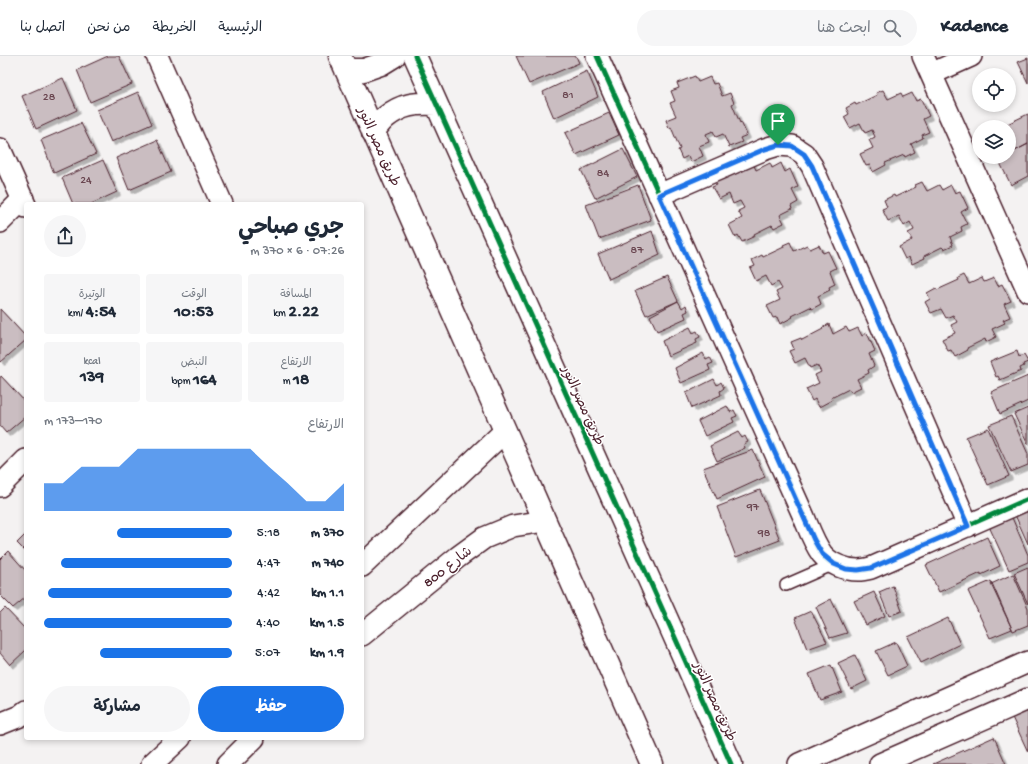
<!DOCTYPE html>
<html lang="ar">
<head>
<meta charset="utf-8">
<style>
  body { margin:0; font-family:"Gochi Hand","Playpen Sans Arabic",sans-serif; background:#f6f6f7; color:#1f2937; direction:rtl; height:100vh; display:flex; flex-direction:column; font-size:15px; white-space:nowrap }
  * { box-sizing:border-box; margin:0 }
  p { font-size:13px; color:#747a83 }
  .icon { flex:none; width:22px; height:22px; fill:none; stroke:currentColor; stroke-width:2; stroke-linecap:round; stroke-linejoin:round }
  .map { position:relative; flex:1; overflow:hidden; direction:ltr }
  .drawer { position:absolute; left:24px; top:146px; width:340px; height:538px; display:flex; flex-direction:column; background:#fff; border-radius:4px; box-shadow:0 2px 6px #0003; direction:rtl }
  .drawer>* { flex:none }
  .buttons { position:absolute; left:972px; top:12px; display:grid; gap:8px }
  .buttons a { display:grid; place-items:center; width:44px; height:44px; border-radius:50%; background:#fff; box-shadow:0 2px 6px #0003; font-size:20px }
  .pin { position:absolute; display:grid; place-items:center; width:34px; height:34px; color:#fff; margin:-41px -17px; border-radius:50% 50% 50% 0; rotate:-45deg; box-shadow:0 0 4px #0007 }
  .pin .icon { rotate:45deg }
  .round { display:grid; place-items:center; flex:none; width:42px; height:42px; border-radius:21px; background:#f6f6f7 }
  .summary { display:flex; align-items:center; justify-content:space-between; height:68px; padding:0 20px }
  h1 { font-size:22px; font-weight:700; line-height:30px }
  .metrics { display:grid; grid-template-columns:repeat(3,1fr); gap:6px; height:68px; padding:4px 20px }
  .metrics div { display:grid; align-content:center; border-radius:4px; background:#f6f6f7; text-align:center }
  .metrics b { font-size:17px; font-weight:700 }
  .metrics small { font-size:11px; font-weight:400 }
  .metrics p { font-size:11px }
  .chart { height:112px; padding:8px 20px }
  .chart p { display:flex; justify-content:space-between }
  .chart svg { width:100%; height:72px; margin-top:4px; fill:#1a73e8; opacity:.7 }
  .primary-button { display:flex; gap:8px; margin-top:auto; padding:8px 20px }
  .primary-button a { flex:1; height:46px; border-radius:24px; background:#1a73e8; color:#fff; font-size:16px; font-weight:700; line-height:46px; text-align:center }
  .primary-button a+a { background:#f6f6f7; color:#1f2937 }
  ul { padding:0 20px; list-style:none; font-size:13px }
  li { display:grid; grid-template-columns:64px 48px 1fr; align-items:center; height:30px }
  li i { height:10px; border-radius:5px; background:#1a73e8 }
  header { display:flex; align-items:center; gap:24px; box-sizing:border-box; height:56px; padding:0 20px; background:#fff; border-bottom:1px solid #e0e1e3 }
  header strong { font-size:19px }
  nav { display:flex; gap:22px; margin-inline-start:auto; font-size:14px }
  .search { width:280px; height:36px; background:#f6f6f7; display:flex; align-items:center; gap:10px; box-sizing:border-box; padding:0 14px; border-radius:22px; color:#747a83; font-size:15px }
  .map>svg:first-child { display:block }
  .building { fill:#cabdc1; stroke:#4a1f2b; filter:url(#shadow) }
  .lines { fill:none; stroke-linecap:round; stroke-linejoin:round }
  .service-casing { stroke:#4a1f2b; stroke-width:14 }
  .minor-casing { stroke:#4a1f2b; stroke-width:24 }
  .tertiary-casing { stroke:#4a1f2b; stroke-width:25 }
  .service { stroke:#fff; stroke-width:11 }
  .minor { stroke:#fff; stroke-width:21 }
  .tertiary { stroke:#fff; stroke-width:22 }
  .cycleway-casing { stroke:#fff; stroke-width:8 }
  .cycleway { stroke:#00873e; stroke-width:5 }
  .route-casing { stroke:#fff; stroke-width:8 }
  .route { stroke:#1a73e8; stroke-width:5 }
  .labels { text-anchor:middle; stroke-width:3; stroke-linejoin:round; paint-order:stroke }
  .number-label { font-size:12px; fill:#6a4650 }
  .street-label { font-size:14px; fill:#4a1f2b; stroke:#fff }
</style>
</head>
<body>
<header>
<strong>Kadence</strong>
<div class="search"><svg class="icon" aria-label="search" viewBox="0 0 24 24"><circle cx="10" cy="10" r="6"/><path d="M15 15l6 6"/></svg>ابحث هنا</div>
<nav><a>الرئيسية</a><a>الخريطة</a><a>من نحن</a><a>اتصل بنا</a></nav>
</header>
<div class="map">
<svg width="1028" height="708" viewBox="0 0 1028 708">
  <defs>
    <filter id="shadow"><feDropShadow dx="3.5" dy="3.5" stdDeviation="0" flood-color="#0004"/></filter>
  </defs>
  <rect width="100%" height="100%" fill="#f4f2f2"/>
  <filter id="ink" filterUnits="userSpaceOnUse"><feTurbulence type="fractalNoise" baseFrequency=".025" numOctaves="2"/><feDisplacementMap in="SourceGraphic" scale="8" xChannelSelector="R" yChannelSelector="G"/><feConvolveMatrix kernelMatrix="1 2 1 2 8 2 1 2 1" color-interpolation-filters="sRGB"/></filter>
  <g filter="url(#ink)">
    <path class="building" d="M108,0H119L132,28L90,46L77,14Z
      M516,0H576L579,7L529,28Z
      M1028,2V27L1018,6Z
      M587,15L598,41L554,62L543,36Z
      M695,20L698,26L710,21L713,28L717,27L722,40L730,37L734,47L732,48L740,67L741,66L747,79L740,82L742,86L729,91L723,78L716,81L713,75L706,78L709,86L699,90L703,100L691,106L688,100L682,103L678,94L680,93L671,71L669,72L666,64L676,60L670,47L675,45L671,35L679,32L677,27Z
      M63,22L77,54L36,73L22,40Z
      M883,34L888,43L901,37L903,41L912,37L916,45L921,43L929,60L923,63L929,76L922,79L923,82L911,88L915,96L905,101L904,99L885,107L886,109L873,116L870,109L866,110L860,98L873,92L869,84L875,81L872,74L865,77L860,67L850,72L844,61L849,58L846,52L855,47L856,49L877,39L876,37Z
      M138,36L152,68L111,86L97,54Z
      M609,57L619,79L576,99L565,77Z
      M1028,58V88L1009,98V71H1001Z
      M81,67L96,98L54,117L41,84Z
      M157,84L171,116L129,134L116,102Z
      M1028,88V120L1011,129L998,103L1003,101H1009V98Z
      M623,93L637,121L595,142L581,114Z
      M103,104L117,136L91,148H73L62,122Z
      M752,105L756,114L770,107L772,112L781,107L785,116L790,113L798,131L792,134L798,146L791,150L792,153L780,159L784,167L774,172L772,169L754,178L755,180L742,186L738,179L735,181L729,169L742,162L738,155L744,152L740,145L733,148L729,138L719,143L712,131L717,129L714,123Z
      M922,126L927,135L939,129L942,134L951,129L955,137L960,135L968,152L961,156L967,168L961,171L962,175L950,181L953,189L944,193L942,191L924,200L925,202L912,208L909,201L905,203L899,191L912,184L908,177L914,174L910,166L904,170L899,160L888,165L882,153L887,151L884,144L894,139L895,141L916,131L915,129Z
      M638,129L651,164L599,183L586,149Z
      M652,175L660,199L609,223L598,198Z
      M790,186L794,195L807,189L810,193L819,189L823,197L828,195L836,212L830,215L835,228L829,231L830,234L818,240L821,248L812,253L810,251L792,260L793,261L780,268L777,261L773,262L767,250L780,244L776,236L782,233L778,226L771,230L766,220L756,225L750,212L755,210L752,204L762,199L763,201L784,191L783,189Z
      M964,219L969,228L982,222L984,226L994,222L998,230L1002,228L1011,245L1004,248L1010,261L1003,264L1005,267L992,273L996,281L986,286L985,283L967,292L968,294L955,301L951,294L948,295L942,283L955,277L951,269L957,266L953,259L946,262L941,253L931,257L925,246L930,243L927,237L936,232L937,234L959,224L958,222Z
      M667,221L678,245L646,259L635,235Z
      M678,245L682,252L686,249L688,255L684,257L686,262L657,275L650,260Z
      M0,253L26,281V284L1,306L0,305Z
      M829,268L833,278L846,271L849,276L858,272L862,280L867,277L875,295L869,298L874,310L868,314L869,317L857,323L861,331L851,336L849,333L831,342L832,344L819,351L815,343L812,345L806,333L819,327L815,319L821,316L817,309L810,312L805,302L795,307L789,295L794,293L791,286L801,282L802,284L823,273L822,272Z
      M690,271L693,277L697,275L700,281L696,283L697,287L668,300L662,285Z
      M1017,295L1019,301L1024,299L1028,306L1023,308L1024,310L1020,312L1021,315L1000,324L998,320L996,321L990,306Z
      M703,297L706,303L710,301L713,307L708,309L710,314L681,327L675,312Z
      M1,320L26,347V360L6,377L0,370V322Z
      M1028,320V345L1000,358L991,336Z
      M714,323L717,329L721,326L724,332L720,335L721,339L692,352L686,337Z
      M727,350L730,356L734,354L737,360L732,362L734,366L705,380L698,365Z
      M1028,352V388L1014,358Z
      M1011,360L1028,398V409L1011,416L989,369Z
      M988,372L1009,420L988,429L966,381Z
      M738,376L742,382L745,380L748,386L744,388L745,392L717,405L710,390Z
      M753,394L765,421L717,443L703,412Z
      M760,434L780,484L736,501L717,451Z
      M1028,453V488L1015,459Z
      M1010,457L1028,499V506L1009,514L987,466Z
      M26,478V496L17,487Z
      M987,481L1000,510L981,519V517L939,536L926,509Z
      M8,495L26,515V541L13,552L0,539V503Z
      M1028,511V548L1014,517Z
      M1013,518L1028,552V569L1013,575L991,528Z
      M991,525L1012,573L990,582L968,535Z
      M893,530L902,555L889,560L879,536Z
      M874,536L885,560L866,569L854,545Z
      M831,543L847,577L830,582L816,551Z
      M5,552L26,574V594L10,609L0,597V557Z
      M811,555L827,586L807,593L795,562Z
      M948,562L960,588L921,607L908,581Z
      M896,586L907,610L888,619L876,595Z
      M855,599L867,625L851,633L838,607Z
      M831,609L842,636L820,644L809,618Z
      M1028,649V696L1010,657Z
      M994,681L1006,708H933Z"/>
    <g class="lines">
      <g class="service-casing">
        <path id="service" d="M786,529L834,508"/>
      </g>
      <g class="minor-casing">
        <path id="minor" d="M157,0L222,148
          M597,0L804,461C809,473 814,487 822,498C830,508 845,514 858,514C862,514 867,513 871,512L1028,443
          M923,0L1028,235
          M931,18L971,0
          M0,93L26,151
          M659,139L765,93L778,89L792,90L804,98L812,110L968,470
          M0,166L23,143
          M0,430L26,404
          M362,510L505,375
          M362,579L458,501L484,482L513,470L545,465
          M0,668L20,660L26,655
          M152,708L180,682
          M228,708L254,682
          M799,708L1028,606
          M880,708L1028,643"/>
      </g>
      <g class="tertiary-casing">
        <path id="tertiary" d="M340,0L652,708
          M415,0L673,577L731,708
          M346,14H364L381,8L394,0
          M373,76C377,71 381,65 386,61C402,48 416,47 436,48"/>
      </g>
      <use href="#service" class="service"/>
      <use href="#minor" class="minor"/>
      <use href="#tertiary" class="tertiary"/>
      <g class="cycleway-casing">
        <path id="cycleway" d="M415,0L673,577L731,708
          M597,0L804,461C809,473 814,487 822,498C830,508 845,514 858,514C862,514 867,513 871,512L1028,443"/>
      </g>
      <use href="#cycleway" class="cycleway"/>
    </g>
  </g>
  <g class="lines" filter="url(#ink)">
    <g class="route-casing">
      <path id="route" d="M778,89L792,90L804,98L812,110L968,470L871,512L858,514L846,513L834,508L822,498L814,484L659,139L765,93Z"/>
    </g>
    <use href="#route" class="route"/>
  </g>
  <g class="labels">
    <g class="number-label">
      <text x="568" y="42">81</text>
      <text x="49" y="44">28</text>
      <text x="603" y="120">84</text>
      <text x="86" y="127">24</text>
      <text x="637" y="197">87</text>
      <text x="753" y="454">97</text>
      <text x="764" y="480">98</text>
    </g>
    <g class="street-label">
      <text transform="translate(380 90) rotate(66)" y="5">طريق مصر النور</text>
      <text transform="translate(584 349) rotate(66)" y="5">طريق مصر النور</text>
      <text transform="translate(447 510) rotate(-38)" y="5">شارع 800</text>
      <text transform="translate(716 645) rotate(66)" y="5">طريق مصر النور</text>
    </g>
  </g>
</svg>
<div class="buttons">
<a><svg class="icon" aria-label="locate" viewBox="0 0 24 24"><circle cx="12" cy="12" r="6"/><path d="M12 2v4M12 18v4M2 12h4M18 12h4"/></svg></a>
<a><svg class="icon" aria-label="layers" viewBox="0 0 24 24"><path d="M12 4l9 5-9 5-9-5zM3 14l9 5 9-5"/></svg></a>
</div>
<div class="pin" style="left:778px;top:89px;background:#1e9e55"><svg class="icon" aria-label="arrive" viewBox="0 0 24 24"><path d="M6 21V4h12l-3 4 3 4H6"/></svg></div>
<section class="drawer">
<div class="summary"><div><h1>جري صباحي</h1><p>07:26 · 6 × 370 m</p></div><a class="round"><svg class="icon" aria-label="share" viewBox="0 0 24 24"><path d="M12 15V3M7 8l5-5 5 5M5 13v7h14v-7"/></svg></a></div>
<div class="metrics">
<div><p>المسافة</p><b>2.22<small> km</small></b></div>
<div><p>الوقت</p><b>10:53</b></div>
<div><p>الوتيرة</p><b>4:54<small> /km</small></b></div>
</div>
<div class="metrics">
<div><p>الارتفاع</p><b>18<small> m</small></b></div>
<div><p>النبض</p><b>164<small> bpm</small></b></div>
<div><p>kcal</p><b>139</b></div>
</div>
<div class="chart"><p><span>الارتفاع</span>170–173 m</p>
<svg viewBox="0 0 160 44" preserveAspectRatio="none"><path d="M0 44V27L10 27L20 17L30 17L40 17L50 6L60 6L70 6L80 6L90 6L100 6L110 6L120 17L130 27L140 38L150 38L160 27V44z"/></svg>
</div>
<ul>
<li><b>370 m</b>5:18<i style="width:61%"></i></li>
<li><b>740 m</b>4:47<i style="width:91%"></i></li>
<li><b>1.1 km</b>4:42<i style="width:98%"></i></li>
<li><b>1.5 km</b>4:40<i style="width:100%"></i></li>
<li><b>1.9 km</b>5:07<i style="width:70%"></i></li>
</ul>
<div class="primary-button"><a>حفظ</a><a>مشاركة</a></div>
</section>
</div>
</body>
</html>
